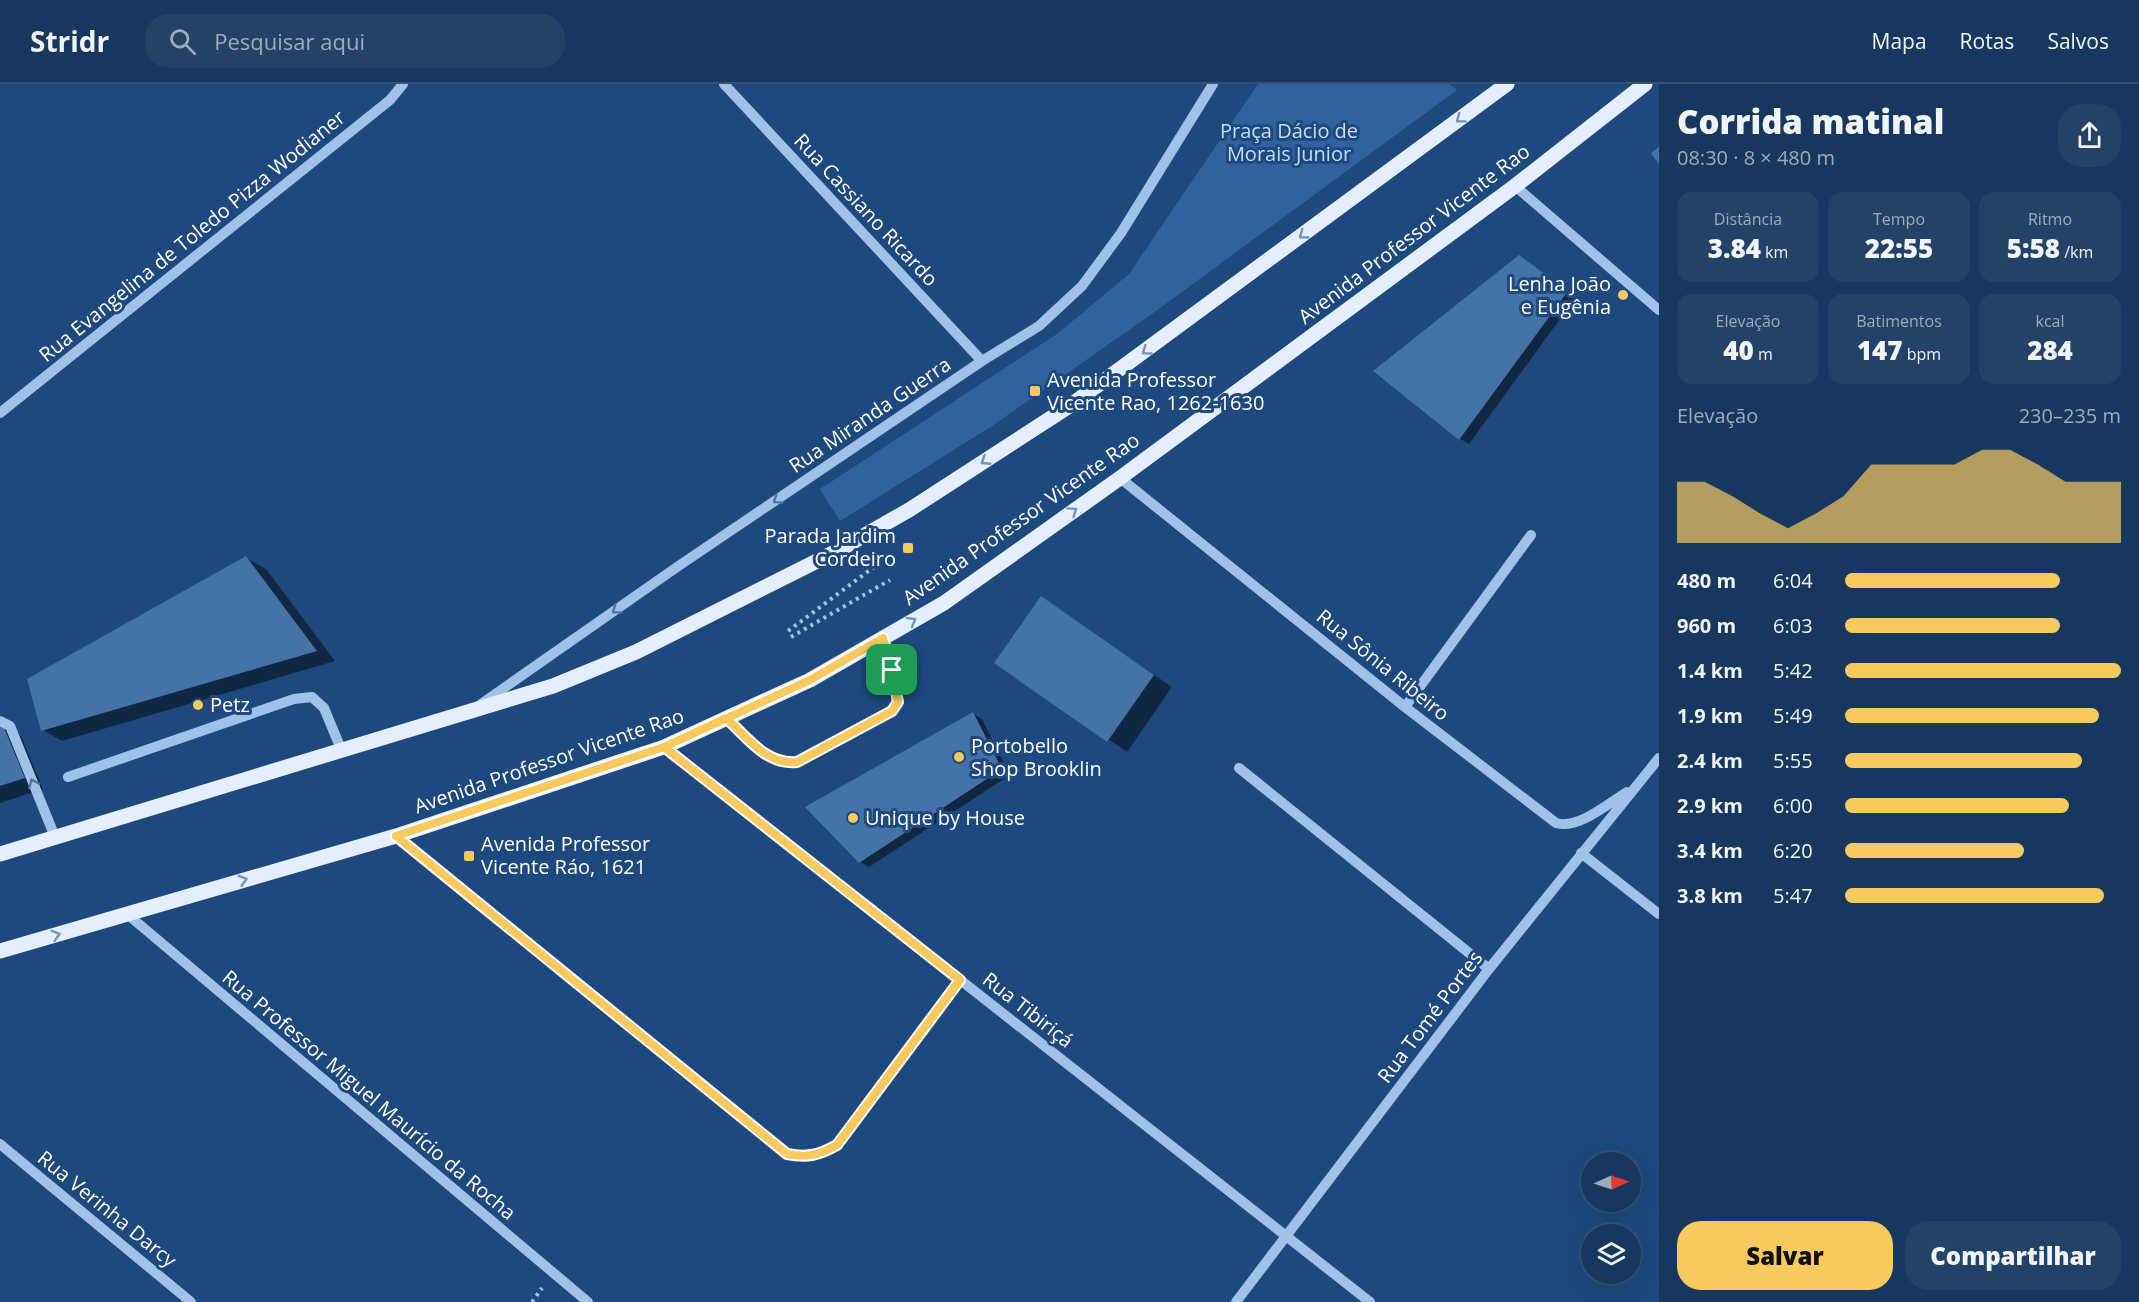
<!DOCTYPE html>
<html lang="pt">
<head>
<meta charset="utf-8">
<style>
  body { margin:0; font-family:"Open Sans",sans-serif; background:#234267; color:#f1f3f6; height:100vh; display:flex; flex-direction:column; font-size:22px; white-space:nowrap }
  * { box-sizing:border-box; margin:0 }
  p { font-size:20px; color:#9eacbc }
  .icon { flex:none; width:33px; height:33px; fill:none; stroke:currentColor; stroke-width:2; stroke-linecap:round; stroke-linejoin:round }
  .map { position:relative; flex:1; overflow:hidden }
  .side { display:flex; flex-direction:column; background:#16375e; width:480px }
  .side>* { flex:none }
  .needle { width:39px; rotate:87deg }
  .tools { position:absolute; left:1581px; top:1068px; display:grid; gap:12px }
  .tools a { display:grid; place-items:center; width:60px; height:60px; border-radius:50%; background:#16375e; box-shadow:0 6px 24px #0002,0 0 0 2px #355173; font-size:30px }
  .pin { position:absolute; display:grid; place-items:center; width:51px; height:51px; color:#fff; margin:-26px; border-radius:12px; box-shadow:0 3px 9px #0006 }
  .round { display:grid; place-items:center; flex:none; width:63px; height:63px; border-radius:24px; background:#234267 }
  .headline { display:flex; align-items:center; justify-content:space-between; height:102px; padding:0 18px }
  h1 { font-size:33px; font-weight:800; line-height:45px }
  .figures { display:grid; grid-template-columns:repeat(3,1fr); gap:9px; height:102px; padding:6px 18px }
  .figures div { display:grid; align-content:center; border-radius:15px; background:#234267; text-align:center }
  .figures b { font-size:26px; font-weight:800 }
  .figures small { font-size:16px; font-weight:400 }
  .figures p { font-size:16px }
  .chart { height:168px; padding:12px 18px }
  .chart p { display:flex; justify-content:space-between }
  .chart svg { width:100%; height:108px; margin-top:6px; fill:#f8c95e; opacity:.7 }
  .button { display:flex; gap:12px; margin-top:auto; padding:12px 18px }
  .button a { flex:1; height:69px; border-radius:24px; background:#f8c95e; color:#111; font-size:24px; font-weight:800; line-height:69px; text-align:center }
  .button a+a { background:#234267; color:#f1f3f6 }
  ul { padding:0 18px; list-style:none; font-size:20px }
  li { display:grid; grid-template-columns:96px 72px 1fr; align-items:center; height:45px }
  li i { height:15px; border-radius:8px; background:#f8c95e }
  header { display:flex; align-items:center; gap:36px; box-sizing:border-box; height:84px; padding:0 30px; background:#16375e; border-bottom:2px solid #355173 }
  header strong { font-size:28px }
  nav { display:flex; gap:33px; margin-inline-start:auto; font-size:21px }
  .search { width:420px; height:54px; background:#234267; display:flex; align-items:center; gap:15px; box-sizing:border-box; padding:0 21px; border-radius:24px; color:#9eacbc; font-size:22px }
  main { display:flex; flex:1; min-height:0 }
  .map>svg:first-child { display:block }
  .green { fill:#30639d }
  .shadow { fill:#0007 }
  .building { fill:#4573a8 }
  .lines { fill:none; stroke-linecap:round; stroke-linejoin:round }
  .path { stroke:#a0c2e8; stroke-width:4; stroke-dasharray:3 4.5; stroke-linecap:butt }
  .minor { stroke:#a0c2e8; stroke-width:10 }
  .major { stroke:#e3eefe; stroke-width:15 }
  .oneway { stroke:#7693b8 }
  .oneway2 { stroke:#4b73a3 }
  .route-casing { stroke:#fff; stroke-width:12 }
  .route { stroke:#f8c95e; stroke-width:8 }
  .poi-dot { fill:#f8c95e; stroke:#1d497e; stroke-width:2 }
  .labels { text-anchor:middle; stroke-width:6; stroke-linejoin:round; paint-order:stroke }
  .park-label { font-size:20px; fill:#c4dcf6; stroke:#1d497e }
  .street-label { font-size:20px; fill:#fff; stroke:#1d497e }
  .poi-label { font-size:20px; fill:#fff; stroke:#1d497e; text-anchor:start }
</style>
</head>
<body>
<header>
<strong>Stridr</strong>
<div class="search"><svg class="icon" aria-label="search" viewBox="0 0 24 24"><circle cx="10" cy="10" r="6"/><path d="M15 15l6 6"/></svg>Pesquisar aqui</div>
<nav><a>Mapa</a><a>Rotas</a><a>Salvos</a></nav>
</header>
<main>
<div class="map">
<svg width="1659" height="1218" viewBox="0 0 1659 1218">
  <rect width="100%" height="100%" fill="#1d497e"/>
  <path class="green" d="M1258,0H1449L1457,6L1156,227L992,342L840,437L820,405L1057,250L1129,190Z"/>
  <path class="shadow" d="M1529,179L1576,213L1469,360L1459,354Z
    M246,474L266,485L335,577L62,657L43,646Z
    M1041,514L1172,603L1127,668L996,579Z
    M973,630L982,635L1010,691L869,783L860,778Z
    M0,641L21,652L43,705L0,719Z"/>
  <path class="building" d="M1659,63V80L1651,69Z
    M1519,171L1568,207L1459,356L1373,287Z
    M246,472L317,567L41,647L27,595Z
    M1041,512L1154,591L1107,658L994,579Z
    M973,628L1002,685L859,779L805,723Z
    M2,639L25,694L0,702V640Z"/>
  <g class="lines">
    <path class="path" d="M788,547L882,477
      M791,553L890,496
      M532,1218L542,1204"/>
    <path class="minor" d="M724,0L982,277
      M1515,102L1659,226
      M0,329L390,16L403,0
      M1120,394L1405,623L1556,739C1578,746 1609,719 1627,708
      M481,620L677,483L982,277L1039,242L1082,202L1121,149L1213,0
      M1405,623L1531,451
      M726,634C748,655 766,680 797,678L892,627C906,607 889,576 883,554
      M0,637L10,642L55,753
      M664,663L1370,1218
      M1239,684L1489,885
      M68,693L294,615L312,613L324,624L341,665
      M396,752L787,1070C808,1074 819,1071 837,1061L960,896
      M1581,769L1659,830
      M127,830L588,1218
      M0,1060L191,1218
      M1236,1218L1489,885L1659,674"/>
    <path class="major" d="M0,770L553,602L636,568L837,467L909,426L1071,321L1507,0
      M0,867L396,752L664,663L810,596L944,519L1120,394L1515,102L1645,0"/>
  </g>
  <defs><path id="oneway-chevron" d="M-2-3.5L2.5 0L-2 3.5" fill="none" stroke-width="1.6" stroke-linecap="round" stroke-linejoin="round" transform="scale(1.5)"/></defs>
  <g class="oneway">
    <use href="#oneway-chevron" transform="translate(1460 35) rotate(143)"/>
    <use href="#oneway-chevron" transform="translate(1303 151) rotate(144)"/>
    <use href="#oneway-chevron" transform="translate(1146 267) rotate(144)"/>
    <use href="#oneway-chevron" transform="translate(985 377) rotate(147)"/>
    <use href="#oneway-chevron" transform="translate(1073 427) rotate(-35)"/>
    <use href="#oneway-chevron" transform="translate(912 537) rotate(-30)"/>
    <use href="#oneway-chevron" transform="translate(243 796) rotate(-16)"/>
    <use href="#oneway-chevron" transform="translate(56 851) rotate(-16)"/>
  </g>
  <g class="oneway2">
    <use href="#oneway-chevron" transform="translate(777 416) rotate(146)"/>
    <use href="#oneway-chevron" transform="translate(616 526) rotate(145)"/>
    <use href="#oneway-chevron" transform="translate(33 699) rotate(-112)"/>
  </g>
  <g class="lines">
    <g class="route-casing">
      <path id="route" d="M892,586L883,554L810,596L664,663L396,752L787,1070C808,1074 819,1071 837,1061L960,896L664,663L726,634C748,654 766,681 797,678L892,627L898,618L892,586"/>
    </g>
    <use href="#route" class="route"/>
  </g>
  <g class="poi-dot">
    <circle cx="1623" cy="211" r="6"/>
    <rect x="1029" y="301" width="12" height="12" rx="3"/>
    <rect x="902" y="458" width="12" height="12" rx="3"/>
    <circle cx="198" cy="621" r="6"/>
    <circle cx="959" cy="673" r="6"/>
    <circle cx="853" cy="734" r="6"/>
    <rect x="463" y="766" width="12" height="12" rx="3"/>
  </g>
  <g class="labels">
    <g class="park-label">
      <text x="1289" y="54">Praça Dácio de<tspan x="1289" dy="23">Morais Junior</tspan></text>
    </g>
    <g class="street-label">
      <text transform="translate(866 126) rotate(47)" y="7">Rua Cassiano Ricardo</text>
      <text transform="translate(1414 150) rotate(-37)" y="7">Avenida Professor Vicente Rao</text>
      <text transform="translate(192 152) rotate(-39)" y="7">Rua Evangelina de Toledo Pizza Wodianer</text>
      <text transform="translate(870 331) rotate(-34)" y="7">Rua Miranda Guerra</text>
      <text transform="translate(1021 435) rotate(-35)" y="7">Avenida Professor Vicente Rao</text>
      <text transform="translate(1383 581) rotate(39)" y="7">Rua Sônia Ribeiro</text>
      <text transform="translate(549 677) rotate(-19)" y="7">Avenida Professor Vicente Rao</text>
      <text transform="translate(1028 926) rotate(38)" y="7">Rua Tibiriçá</text>
      <text transform="translate(1430 933) rotate(-53)" y="7">Rua Tomé Portes</text>
      <text transform="translate(369 1011) rotate(40)" y="7">Rua Professor Miguel Maurício da Rocha</text>
      <text transform="translate(107 1125) rotate(39)" y="7">Rua Verinha Darcy</text>
    </g>
    <g class="poi-label">
      <text x="1611" y="207" text-anchor="end">Lenha João<tspan x="1611" dy="23">e Eugênia</tspan></text>
      <text x="1047" y="303">Avenida Professor<tspan x="1047" dy="23">Vicente Rao, 1262-1630</tspan></text>
      <text x="896" y="459" text-anchor="end">Parada Jardim<tspan x="896" dy="23">Cordeiro</tspan></text>
      <text x="210" y="628">Petz</text>
      <text x="971" y="669">Portobello<tspan x="971" dy="23">Shop Brooklin</tspan></text>
      <text x="865" y="741">Unique by House</text>
      <text x="481" y="767">Avenida Professor<tspan x="481" dy="23">Vicente Ráo, 1621</tspan></text>
    </g>
  </g>
</svg>
<div class="tools">
<a><svg class="needle" viewBox="-14 -14 28 28"><path d="M0-13l5 13h-10z" fill="#e53935"/><path d="M0 13l5-13h-10z" fill="#9eacbc"/></svg></a>
<a><svg class="icon" aria-label="layers" viewBox="0 0 24 24"><path d="M12 4l9 5-9 5-9-5zM3 14l9 5 9-5"/></svg></a>
</div>
<div class="pin" style="left:892px;top:586px;background:#1e9e55"><svg class="icon" aria-label="arrive" viewBox="0 0 24 24"><path d="M6 21V4h12l-3 4 3 4H6"/></svg></div>
</div>
<section class="side">
<div class="headline"><div><h1>Corrida matinal</h1><p>08:30 · 8 × 480 m</p></div><a class="round"><svg class="icon" aria-label="share" viewBox="0 0 24 24"><path d="M12 15V3M7 8l5-5 5 5M5 13v7h14v-7"/></svg></a></div>
<div class="figures">
<div><p>Distância</p><b>3.84<small> km</small></b></div>
<div><p>Tempo</p><b>22:55</b></div>
<div><p>Ritmo</p><b>5:58<small> /km</small></b></div>
</div>
<div class="figures">
<div><p>Elevação</p><b>40<small> m</small></b></div>
<div><p>Batimentos</p><b>147<small> bpm</small></b></div>
<div><p>kcal</p><b>284</b></div>
</div>
<div class="chart"><p><span>Elevação</span>230–235 m</p>
<svg viewBox="0 0 160 44" preserveAspectRatio="none"><path d="M0 44V19L10 19L20 25L30 32L40 38L50 32L60 25L70 12L80 12L90 12L100 12L110 6L120 6L130 12L140 19L150 19L160 19V44z"/></svg>
</div>
<ul>
<li><b>480 m</b>6:04<i style="width:78%"></i></li>
<li><b>960 m</b>6:03<i style="width:78%"></i></li>
<li><b>1.4 km</b>5:42<i style="width:100%"></i></li>
<li><b>1.9 km</b>5:49<i style="width:92%"></i></li>
<li><b>2.4 km</b>5:55<i style="width:86%"></i></li>
<li><b>2.9 km</b>6:00<i style="width:81%"></i></li>
<li><b>3.4 km</b>6:20<i style="width:65%"></i></li>
<li><b>3.8 km</b>5:47<i style="width:94%"></i></li>
</ul>
<div class="button"><a>Salvar</a><a>Compartilhar</a></div>
</section>
</main>
</body>
</html>
